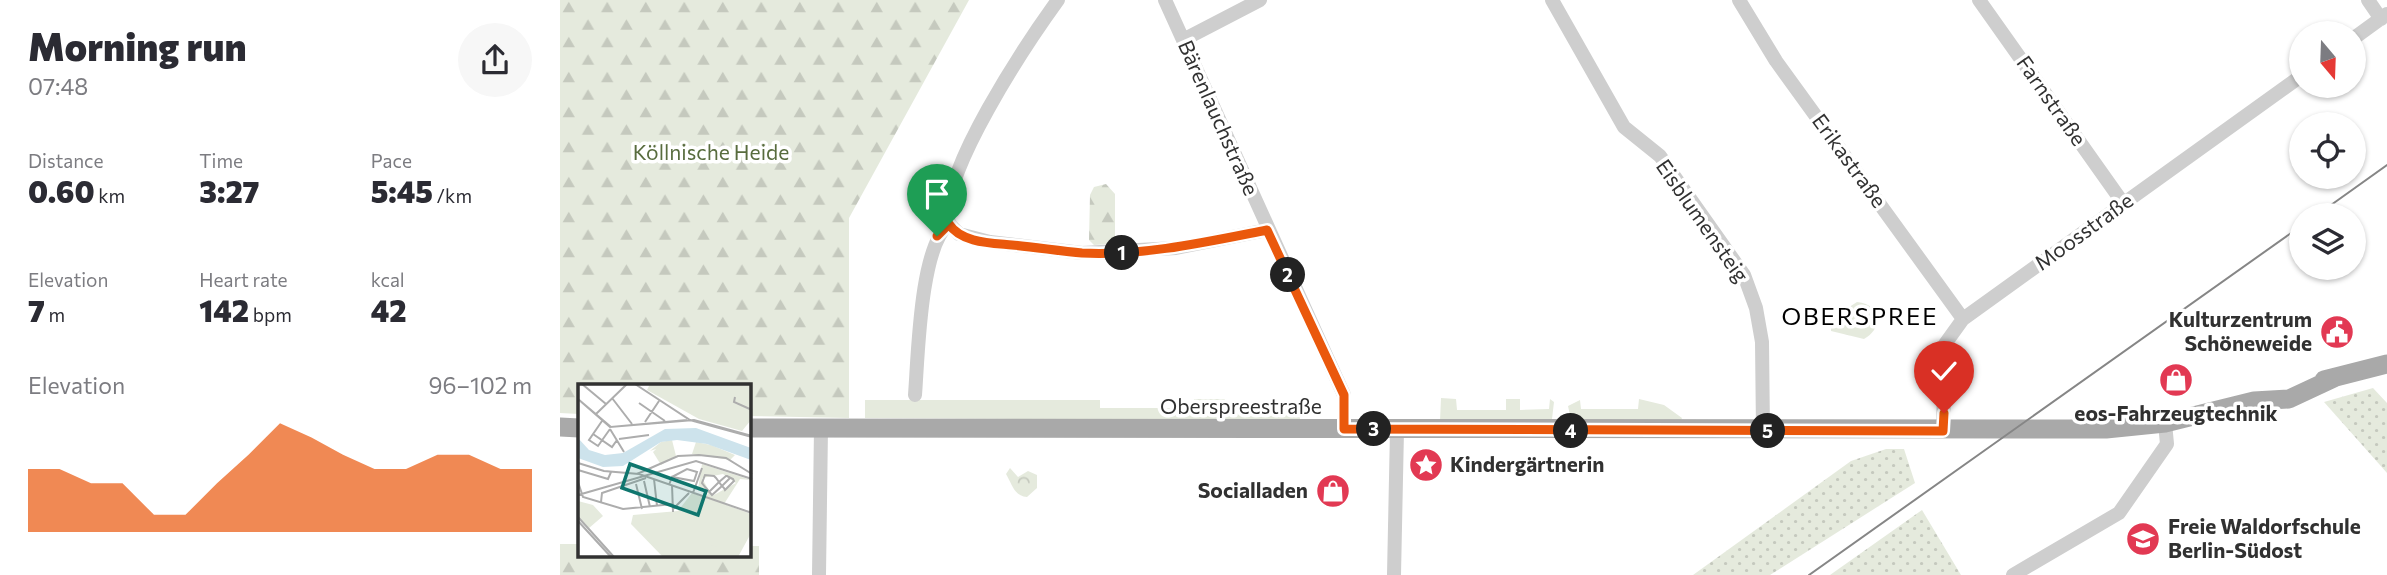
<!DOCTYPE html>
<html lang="en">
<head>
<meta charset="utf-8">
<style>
  body { margin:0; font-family:Commissioner,sans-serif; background:#f7f7f7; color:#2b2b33; height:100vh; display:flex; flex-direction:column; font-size:26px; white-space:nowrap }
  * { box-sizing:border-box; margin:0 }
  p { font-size:23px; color:#7c7c81 }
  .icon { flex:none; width:38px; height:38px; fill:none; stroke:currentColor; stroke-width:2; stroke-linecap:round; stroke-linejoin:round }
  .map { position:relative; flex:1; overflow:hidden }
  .side { display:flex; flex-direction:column; background:#fff; width:560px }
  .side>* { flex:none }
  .needle { width:46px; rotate:161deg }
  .tools { position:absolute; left:1729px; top:21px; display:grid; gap:14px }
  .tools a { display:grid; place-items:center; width:77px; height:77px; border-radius:50%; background:#fff; box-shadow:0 2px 5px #0004; font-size:35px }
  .pin { position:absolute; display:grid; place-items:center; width:60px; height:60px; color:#fff; margin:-72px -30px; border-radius:50% 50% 50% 0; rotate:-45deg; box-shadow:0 0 7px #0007 }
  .pin .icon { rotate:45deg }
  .km { position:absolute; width:35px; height:35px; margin:-18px; border-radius:50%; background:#222; color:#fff; font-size:19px; line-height:35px; text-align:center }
  .round { display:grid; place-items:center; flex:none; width:74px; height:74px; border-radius:37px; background:#f7f7f7 }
  .summary { display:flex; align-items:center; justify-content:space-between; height:119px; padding:0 28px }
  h1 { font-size:38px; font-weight:800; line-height:52px }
  .stats { display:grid; grid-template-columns:repeat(3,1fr); gap:10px; height:119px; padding:7px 28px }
  .stats div { display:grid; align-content:center }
  .stats b { font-size:30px; font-weight:800 }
  .stats small { font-size:19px; font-weight:400 }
  .stats p { font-size:19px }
  .chart { height:196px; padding:14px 28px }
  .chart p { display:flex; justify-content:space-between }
  .chart svg { width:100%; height:126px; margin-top:7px; fill:#ea580c; opacity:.7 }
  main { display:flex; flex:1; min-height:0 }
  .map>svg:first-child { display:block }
  .grass { fill:#e5eadd }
  .forest { fill:url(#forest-firs) }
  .park { fill:url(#park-crowns) }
  .garden { fill:url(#garden-dots) }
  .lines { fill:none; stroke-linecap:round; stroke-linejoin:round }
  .minor { stroke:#cecece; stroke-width:14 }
  .major { stroke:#a9a9a9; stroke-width:19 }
  .tram { stroke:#868686; stroke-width:2 }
  .route-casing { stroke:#fff; stroke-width:14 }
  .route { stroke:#ea580c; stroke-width:9 }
  .labels { text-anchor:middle; stroke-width:7; stroke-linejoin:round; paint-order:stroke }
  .street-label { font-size:21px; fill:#313131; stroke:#fff }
  .park-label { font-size:21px; fill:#586c3e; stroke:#fff }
  .poi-label { font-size:21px; font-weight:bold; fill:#313131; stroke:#fff; text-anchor:end }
  .quarter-label { font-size:24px; letter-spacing:2px; fill:#000; stroke:#fff }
  .inset-road { fill:none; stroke:#adadad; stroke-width:2 }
  .view { fill:#0f766e; fill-opacity:0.15; stroke:#0f766e; stroke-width:3.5 }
  .inset-edge { fill:none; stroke:#313131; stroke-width:3.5 }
</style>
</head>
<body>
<main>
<section class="side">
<div class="summary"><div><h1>Morning run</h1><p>07:48</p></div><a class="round"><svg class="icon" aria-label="share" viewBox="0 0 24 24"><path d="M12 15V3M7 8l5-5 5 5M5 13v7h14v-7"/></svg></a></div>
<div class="stats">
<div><p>Distance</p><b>0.60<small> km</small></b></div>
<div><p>Time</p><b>3:27</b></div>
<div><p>Pace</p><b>5:45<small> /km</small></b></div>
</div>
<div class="stats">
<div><p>Elevation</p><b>7<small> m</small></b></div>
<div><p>Heart rate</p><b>142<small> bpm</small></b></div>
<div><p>kcal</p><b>42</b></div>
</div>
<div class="chart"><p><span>Elevation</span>96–102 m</p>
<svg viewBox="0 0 160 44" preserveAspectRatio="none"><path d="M0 44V22L10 22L20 27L30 27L40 38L50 38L60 27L70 17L80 6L90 11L100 17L110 22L120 22L130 17L140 17L150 22L160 22V44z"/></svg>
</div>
</section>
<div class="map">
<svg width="1827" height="575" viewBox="0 0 1827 575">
  <defs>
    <pattern id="forest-firs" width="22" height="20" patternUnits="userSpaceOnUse" patternTransform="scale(1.75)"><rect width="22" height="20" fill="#e5eadd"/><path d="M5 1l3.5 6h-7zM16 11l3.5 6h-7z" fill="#c5c9be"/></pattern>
    <pattern id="park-crowns" width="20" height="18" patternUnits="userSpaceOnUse" patternTransform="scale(1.75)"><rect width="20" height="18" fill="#e5eadd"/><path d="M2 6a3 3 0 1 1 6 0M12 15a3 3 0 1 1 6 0" fill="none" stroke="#c5c9be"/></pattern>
    <pattern id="garden-dots" width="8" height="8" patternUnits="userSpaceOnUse" patternTransform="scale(1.75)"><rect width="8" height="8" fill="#e5eadd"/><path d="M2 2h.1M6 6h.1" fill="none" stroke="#c5c9be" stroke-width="1.8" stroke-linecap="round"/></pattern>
  </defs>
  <rect width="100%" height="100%" fill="#fff"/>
  <path class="grass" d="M881,398L896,399L897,410H946V399H960V410L989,409L990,399L994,402L992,419L880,421Z
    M634,399H665V408H740V421L305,418V400H540V408H634Z
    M1079,399L1104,405L1122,418L1119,425L1011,420L1008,406L1020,400L1021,409H1078Z"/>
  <path class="forest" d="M0,0H409L289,218V418L189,416V386H19V414L0,413Z
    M546,184L555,194V240L552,244L534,245L529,240L530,195L534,187Z
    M0,544H19V556H189V546H199V575H0Z"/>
  <path class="park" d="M1297,302C1321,304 1324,328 1304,339L1271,331V311H1283Z
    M450,468L458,477L468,471L477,475V488L467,497C454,496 452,484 446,474Z"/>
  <path class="garden" d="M1813,388L1827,403V473L1764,402Z
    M1326,449H1344L1355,483L1210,575H1133L1291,461Z
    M1362,510L1401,575H1270Z"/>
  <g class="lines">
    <path class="minor" d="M605,0L784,395V429
      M992,0L1064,127L1100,156L1184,275L1196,308L1202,342L1203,431
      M1179,0L1216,61L1403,319
      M1419,0L1563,203
      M1808,0L1821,19
      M1794,38L1827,14
      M623,40L700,0
      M389,224L399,234L430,242L522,253L616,248L707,230
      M389,224C377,176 469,40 498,0
      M355,395C358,357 360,246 389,224
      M1383,431L1385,344L1403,319L1741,76
      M259,575L261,428
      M834,575L837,430
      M1453,575L1559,513L1607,444L1605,423"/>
    <path class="major" d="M1764,380L1827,364
      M0,427L19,428
      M189,428L1546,429L1605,423L1694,401L1729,399L1774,378"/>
    <path class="tram" d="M1757,215L1827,165
      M1249,575L1741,226"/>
  </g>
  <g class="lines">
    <g class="route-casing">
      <path id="route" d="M377,236L389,224C401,243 432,243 452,245C475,247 499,251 522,253C584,256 646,242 707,230L784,395V429L1383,431L1384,413"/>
    </g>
    <use href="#route" class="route"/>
  </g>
  <defs>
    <g id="civic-disc" transform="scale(1.75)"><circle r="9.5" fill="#e23953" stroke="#fff"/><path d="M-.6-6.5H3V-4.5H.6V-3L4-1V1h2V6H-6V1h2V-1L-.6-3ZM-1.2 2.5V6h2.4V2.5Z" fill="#fff"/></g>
    <g id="shop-disc" transform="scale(1.75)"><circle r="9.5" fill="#e23953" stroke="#fff"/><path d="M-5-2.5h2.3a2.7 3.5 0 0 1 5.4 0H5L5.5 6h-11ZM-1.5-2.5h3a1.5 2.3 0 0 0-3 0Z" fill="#fff"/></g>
    <g id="sight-disc" transform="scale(1.75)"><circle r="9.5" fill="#e23953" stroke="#fff"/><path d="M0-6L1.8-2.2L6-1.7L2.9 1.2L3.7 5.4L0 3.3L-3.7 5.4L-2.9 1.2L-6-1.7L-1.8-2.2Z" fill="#fff"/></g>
    <g id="school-disc" transform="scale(1.75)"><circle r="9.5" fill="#e23953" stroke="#fff"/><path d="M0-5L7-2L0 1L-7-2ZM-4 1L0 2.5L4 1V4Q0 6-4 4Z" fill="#fff"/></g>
  </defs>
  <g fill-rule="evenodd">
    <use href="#civic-disc" x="1777" y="332"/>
    <use href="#shop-disc" x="1616" y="380"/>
    <use href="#sight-disc" x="866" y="465"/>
    <use href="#shop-disc" x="773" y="491"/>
    <use href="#school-disc" x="1583" y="539"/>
  </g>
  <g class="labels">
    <g class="street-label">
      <text transform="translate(1491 101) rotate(55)" y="7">Farnstraße</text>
      <text transform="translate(658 118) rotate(66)" y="7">Bärenlauchstraße</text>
      <text transform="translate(1289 161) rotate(54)" y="7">Erikastraße</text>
      <text transform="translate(1142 221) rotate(55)" y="7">Eisblumensteig</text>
      <text transform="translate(1524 232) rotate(-36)" y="7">Moosstraße</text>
      <text x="681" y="414">Oberspreestraße</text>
    </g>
    <g class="park-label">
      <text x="151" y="160">Köllnische Heide</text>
    </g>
    <g class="poi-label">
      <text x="1752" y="327">Kulturzentrum<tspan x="1752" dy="24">Schöneweide</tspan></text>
      <text x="1616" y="421" text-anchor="middle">eos-Fahrzeugtechnik</text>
      <text x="890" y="472" text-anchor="start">Kindergärtnerin</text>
      <text x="748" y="498">Socialladen</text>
      <text x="1608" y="534" text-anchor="start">Freie Waldorfschule<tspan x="1608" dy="24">Berlin-Südost</tspan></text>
    </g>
    <g class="quarter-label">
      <text x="1300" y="325">OBERSPREE</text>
    </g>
  </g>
  <g transform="translate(18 384)">
    <rect width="173" height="173" fill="#fff"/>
    <path d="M94,56L98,72L83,81L75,68L78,65L72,67L83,58ZM118,58L133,61L157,71L152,76L114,70ZM0,117L15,121L25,132L11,144L0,132Z" fill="#e5eadd"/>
    <path d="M124,80L173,96L162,95L146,120L173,130L172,151L160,173H85L53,140L55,131L100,127L114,109L128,114L130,109L120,105ZM145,90L158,99L134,112L124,94Z" fill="#e5eadd" fill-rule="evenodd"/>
    <path d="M134,161L159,170L160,173H124Z" fill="#e5eadd"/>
    <path d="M72,0H173V36L164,47L121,35L69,6Z" fill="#e5eadd"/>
    <path d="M118,44L173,64V76L129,60L99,56L83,58L45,82L25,83L0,74V54L11,66L27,71L45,69L87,45Z" fill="#cde3ec"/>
    <path class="inset-road" d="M4,0L28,20M57,0L112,36L174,53M157,13L156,18L174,26M34,14L54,40M0,15L33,43L109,36M0,15L32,43L116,36L174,52M61,19L87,37M18,30L49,0M24,37L11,56L20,62L32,45M67,38L81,17M32,45L46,68M15,50L34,63L39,56M41,55L71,51M0,79L26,87L61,90L174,129M0,86L30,95L33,88M59,90L100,72L121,71L148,74L174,90M76,95L79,122M66,97L72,123M0,98L5,113L45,125L95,120M58,100L64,125M91,101L94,93L116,97L119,88L109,85L94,93M94,101L95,128M131,107H132L141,98L148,92H149L155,95L156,97L147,106L146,104L144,102L138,94L136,92L127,91L124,99L128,104L134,111L144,102L152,94M115,109L124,84M0,111L118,77L174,95M23,118L24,109L68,94M95,125L111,109M0,133L36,173M0,137L33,173"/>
    <path class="view" d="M52,80L128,107L120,131L44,104Z"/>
    <rect width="173" height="173" class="inset-edge"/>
  </g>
</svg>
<div class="tools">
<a><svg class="needle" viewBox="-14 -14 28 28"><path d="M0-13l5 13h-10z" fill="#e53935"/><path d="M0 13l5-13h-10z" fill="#7c7c81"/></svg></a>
<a><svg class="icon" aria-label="locate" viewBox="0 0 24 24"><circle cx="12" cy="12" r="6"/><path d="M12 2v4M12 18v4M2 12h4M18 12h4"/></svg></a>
<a><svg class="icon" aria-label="layers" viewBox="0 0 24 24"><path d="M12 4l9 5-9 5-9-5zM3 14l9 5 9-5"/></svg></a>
</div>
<div class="pin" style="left:377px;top:236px;background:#1e9e55"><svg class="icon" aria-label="arrive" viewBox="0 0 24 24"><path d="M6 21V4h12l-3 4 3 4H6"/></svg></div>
<div class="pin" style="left:1384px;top:413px;background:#d93025"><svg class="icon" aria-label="check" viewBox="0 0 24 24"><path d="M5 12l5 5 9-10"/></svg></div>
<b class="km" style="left:562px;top:253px">1</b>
<b class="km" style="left:728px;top:275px">2</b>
<b class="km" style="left:814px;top:429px">3</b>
<b class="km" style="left:1011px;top:431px">4</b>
<b class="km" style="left:1208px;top:431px">5</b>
</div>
</main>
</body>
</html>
